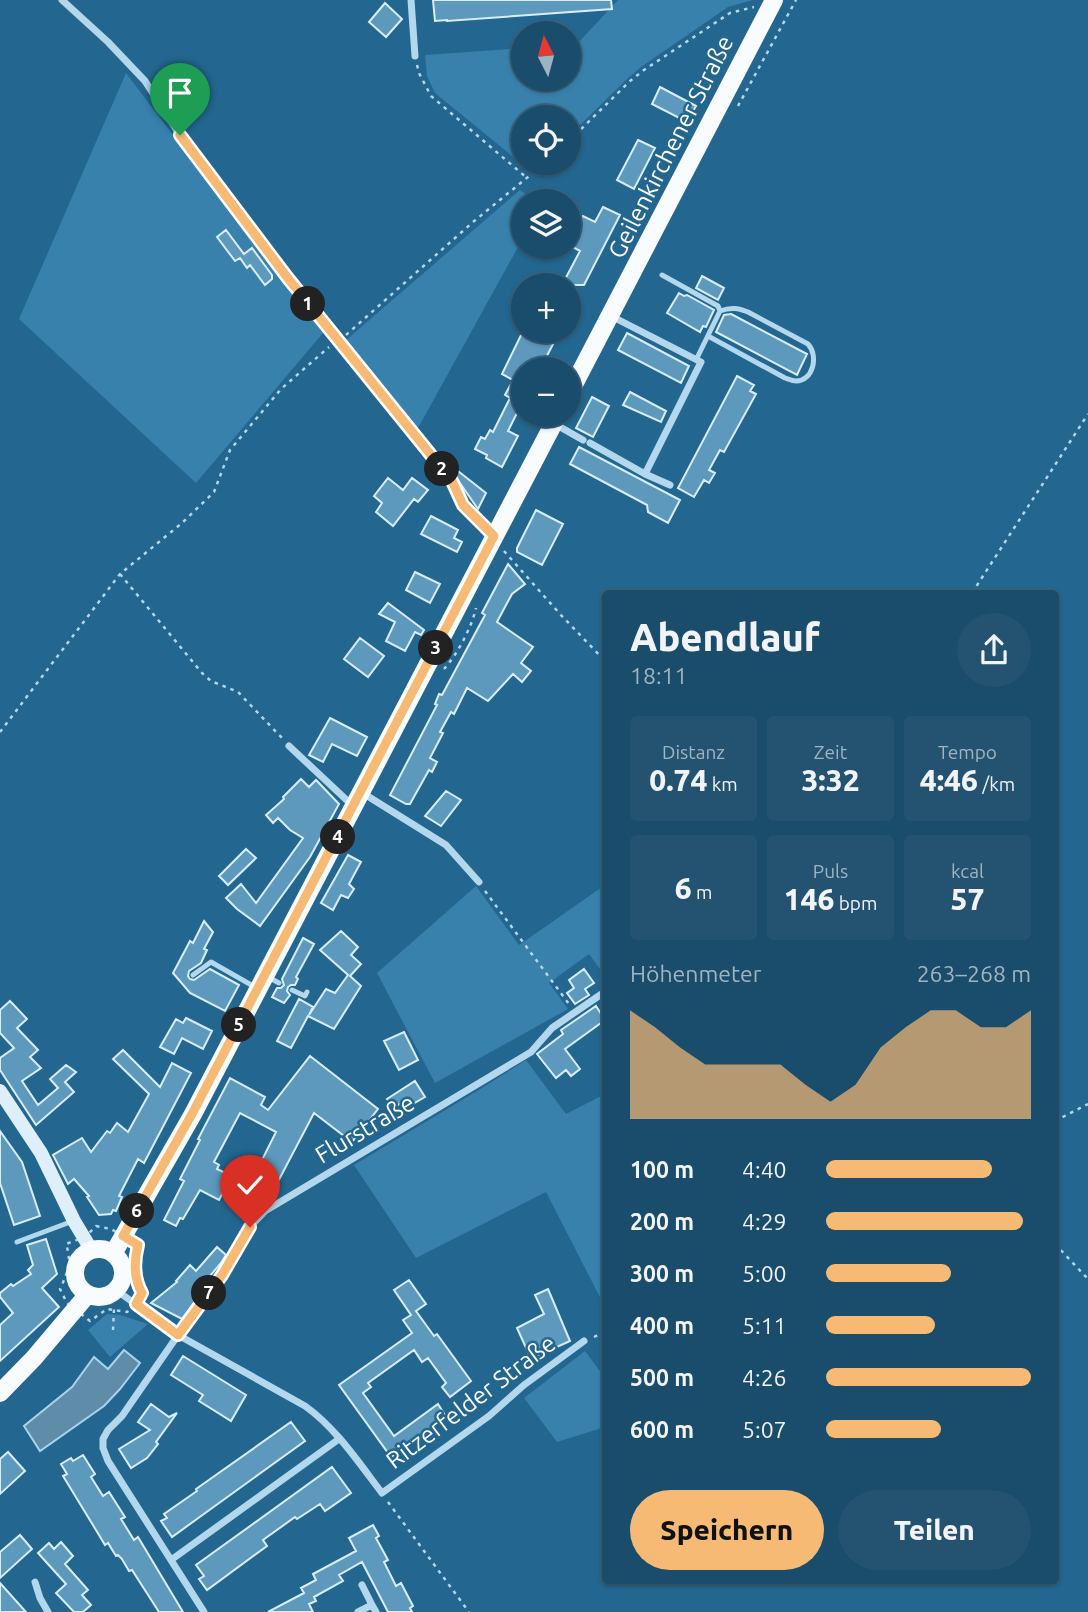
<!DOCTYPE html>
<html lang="de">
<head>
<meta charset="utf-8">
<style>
  body { margin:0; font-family:Ubuntu,sans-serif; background:#235371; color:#f1f3f6; height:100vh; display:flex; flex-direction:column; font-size:26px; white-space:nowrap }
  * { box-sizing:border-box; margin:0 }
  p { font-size:23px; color:#9fb4c1 }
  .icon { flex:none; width:38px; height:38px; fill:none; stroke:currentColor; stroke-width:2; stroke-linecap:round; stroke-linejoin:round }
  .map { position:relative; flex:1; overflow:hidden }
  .details { position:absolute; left:602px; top:590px; width:457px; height:994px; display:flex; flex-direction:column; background:#1a4c6b; border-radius:7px; box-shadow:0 2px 5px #0004,0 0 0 2px #38637e }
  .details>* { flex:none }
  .needle { width:46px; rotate:354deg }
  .buttons { position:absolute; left:511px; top:21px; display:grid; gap:14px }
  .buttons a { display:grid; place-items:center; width:70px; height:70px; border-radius:50%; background:#1a4c6b; box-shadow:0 2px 5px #0004,0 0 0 2px #38637e; font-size:35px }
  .pin { position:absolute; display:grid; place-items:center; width:60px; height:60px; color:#fff; margin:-72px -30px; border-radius:50% 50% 50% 0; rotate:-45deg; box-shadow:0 0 7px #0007 }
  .pin .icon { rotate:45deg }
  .km { position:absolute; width:35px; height:35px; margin:-18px; border-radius:50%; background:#222; color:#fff; font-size:19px; line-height:35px; text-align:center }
  .round { display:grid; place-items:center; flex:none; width:74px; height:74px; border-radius:37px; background:#235371 }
  .head { display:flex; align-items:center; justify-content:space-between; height:119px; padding:0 28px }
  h1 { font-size:38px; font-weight:800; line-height:52px }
  .metrics { display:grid; grid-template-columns:repeat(3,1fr); gap:10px; height:119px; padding:7px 28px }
  .metrics div { display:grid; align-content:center; border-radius:7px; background:#235371; text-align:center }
  .metrics b { font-size:30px; font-weight:800 }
  .metrics small { font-size:19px; font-weight:400 }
  .metrics p { font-size:19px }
  .chart { height:196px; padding:14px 28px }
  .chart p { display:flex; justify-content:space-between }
  .chart svg { width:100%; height:126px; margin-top:7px; fill:#f7ba75; opacity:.7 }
  .action { display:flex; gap:14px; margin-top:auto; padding:14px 28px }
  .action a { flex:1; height:80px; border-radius:42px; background:#f7ba75; color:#111; font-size:28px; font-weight:800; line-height:80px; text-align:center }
  .action a+a { background:#235371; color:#f1f3f6 }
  ul { padding:0 28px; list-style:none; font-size:23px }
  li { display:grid; grid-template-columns:112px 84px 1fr; align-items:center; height:52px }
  li i { height:18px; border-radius:9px; background:#f7ba75 }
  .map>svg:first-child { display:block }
  .green { fill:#3781ac }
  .water { fill:#5f8ca8; stroke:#a7d4ed; stroke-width:2 }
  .building { fill:#5c99bd; stroke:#d8edf9; stroke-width:2 }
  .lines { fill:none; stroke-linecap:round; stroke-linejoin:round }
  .path { stroke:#b3d7ec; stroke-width:2.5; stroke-dasharray:3.5 5; stroke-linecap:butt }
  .service { stroke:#b3d7ec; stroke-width:5 }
  .minor { stroke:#b3d7ec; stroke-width:7 }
  .secondary { stroke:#dfeff9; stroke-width:14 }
  .primary { stroke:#f8fcff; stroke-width:18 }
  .route-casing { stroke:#fff; stroke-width:14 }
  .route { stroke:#f7ba75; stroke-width:9 }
  .labels { text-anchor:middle; stroke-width:5; stroke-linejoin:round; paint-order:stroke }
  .street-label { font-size:24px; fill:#fff; stroke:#23668f }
</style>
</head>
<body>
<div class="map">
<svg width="1088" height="1612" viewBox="0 0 1088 1612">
  <rect width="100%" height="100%" fill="#23668f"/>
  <path class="green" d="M618,0H753L728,7L641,67L626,80L569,136V117H523V163H539L535,167L523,165L435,93L427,76L425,55L523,48V79H569V45L577,44Z
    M126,73L323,333L196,483L19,319Z
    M520,190L536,201H523V238L417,430L346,346V340Z
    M605,885V976L589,954L549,983L568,1009L435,1083L377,973L476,886L519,945Z
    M526,1060L566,1114L605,1094V1307L546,1192L416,1258L354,1165L482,1088Z
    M107,1314L120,1315L148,1324L110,1357L88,1330Z
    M585,1351L605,1378V1427L557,1442L524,1398Z"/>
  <path class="water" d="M124,1350L140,1363L120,1389L104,1406L40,1451L24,1426L72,1387L94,1357L108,1369Z"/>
  <path class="building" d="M433,0H611L612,9L447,21V20L435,21Z
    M385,3L402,19L386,37L369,22Z
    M660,87L696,106L687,122L652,104Z
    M638,140L655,148L634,189L617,180Z
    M603,207L620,215L584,285H562L580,251L569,245V233L573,236L583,216L595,222Z
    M226,230L244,254L252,248L272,275V279L265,285L250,265L247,268L240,258L235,261L217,237Z
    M702,276L724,288L718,300L696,288Z
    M679,293L684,296L687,295L714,310L706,327L703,326L700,332L667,313Z
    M731,314L807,354L797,375L716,332L724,315Z
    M523,331H560L540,369H523V401L508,431L518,436L502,467L486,458L487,455L475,449L481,437L485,439L490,430L493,432L510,398L505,395L513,380L502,374Z
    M627,333L689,366L681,383L618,350Z
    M737,376L754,385L750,391L756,394L724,452L720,450L709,470L715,473L709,483L704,480L694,497L678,488Z
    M630,392L666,411L661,422L623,405Z
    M592,397L609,406L593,437L576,428Z
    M579,447L680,500L668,523L648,512L647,505L570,464Z
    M449,464L486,493L478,509L448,466Z
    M388,478L403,490L412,478L428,490L418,502L414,499L393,526L376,512L382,503L374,496Z
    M536,510L563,524L542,565L517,552V548Z
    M431,516L458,530L454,538L462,542L457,552L421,534Z
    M508,564L525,584L512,594L497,622L533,647L521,663L531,671L522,682L513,674L488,701L467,688L454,714L451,712L440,732L443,733L430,758L437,762L432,772L429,770L410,804H406L390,795L437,705L435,704L439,694L442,695L485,615L482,613Z
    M415,572L440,584L430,603L406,590Z
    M388,603L424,630L421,635L415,632L405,651L386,641L395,622L379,614Z
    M360,638L384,656L368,677L344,659Z
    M330,718L367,737L357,756L332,744L323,762L309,755Z
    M301,779L309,787L316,780L339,804L310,857L260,926L237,909L226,898L241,884L256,903L303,838L290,830L278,818L273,823L266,815L284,799L283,797Z
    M446,791L461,800L441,826L425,816Z
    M246,849L256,858L228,885L219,876Z
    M348,855L361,862L349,884L354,889L348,898L341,895L333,910L321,903Z
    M204,921L213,932L204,949L207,950L201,963L189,971L188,976L190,979L194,980L210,969L239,985L225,1011L190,993L173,973L190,941L193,943Z
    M341,931L358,947L351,955L361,964L350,976L361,986L334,1029L308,1016L291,1048L277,1041L299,999L313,1007L309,1015L326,989L335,993L348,975L320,950Z
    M303,938L314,944L296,977L298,979L295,985H291L288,987L287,991L290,995L284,1003L272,997L277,988H281L284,985L282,979Z
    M584,969L594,983L585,989L589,995L575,1004L567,993L574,988L569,980Z
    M10,1001L27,1019L17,1028L38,1050L30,1057L41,1068L22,1081L38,1105L58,1088L50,1079L66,1065L76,1072L65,1082L74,1092L36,1125L0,1070V1058L14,1048L0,1033V1010Z
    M596,1006L605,1020L565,1049L580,1069L571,1076L566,1070L556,1078L537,1054L563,1034L561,1030Z
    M186,1018L212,1031L203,1049L182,1038L174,1054L160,1047L176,1019L183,1023Z
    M404,1032L418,1060L399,1070L384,1041Z
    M123,1050L160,1087L172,1063L191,1073L144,1163L138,1159L119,1196L122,1197L116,1211L113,1210L111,1214L99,1215L87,1197L89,1196L74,1179L68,1184L53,1155L82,1138L91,1152L107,1131L110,1133L117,1123L128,1132L149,1094L113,1059Z
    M310,1056L378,1109L352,1142L314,1113L271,1195L250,1184L276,1132L240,1113L214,1162L219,1165L217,1169L232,1176L219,1200L200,1190L183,1219L180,1218L176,1226L164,1220L184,1181L180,1179L200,1140L198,1139L230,1078L265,1097L261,1105L268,1110Z
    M415,1081L425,1097L404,1109L401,1103L393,1108L387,1099Z
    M0,1131L22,1162L40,1216L14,1225L0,1183Z
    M46,1239L57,1274L42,1288L59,1307L0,1361V1325L13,1313L0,1297V1293L11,1284L13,1286L31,1274L28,1270L33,1265L27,1245Z
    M217,1247L226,1255L221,1263L204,1283L207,1285L182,1319L151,1303L177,1282L176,1281L190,1265L196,1271Z
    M409,1280L426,1304L416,1311L434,1336L437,1334L471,1381L450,1397L442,1387L446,1383L428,1358L422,1362L414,1350L368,1383L371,1387L363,1393L394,1436L438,1404L446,1417L391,1457L339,1385L412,1333L403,1320L411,1315L394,1290Z
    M548,1289L570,1341L531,1359L517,1328L544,1314L535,1295Z
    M183,1356L246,1395L231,1421L199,1401L203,1395L171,1375Z
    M151,1404L169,1417L177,1413L156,1442L158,1444L147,1458L131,1468L119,1449L150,1430L138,1422Z
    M291,1422L305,1441L172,1537L161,1521L167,1518L164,1514L197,1491L196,1489Z
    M8,1452L25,1471L0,1494V1459Z
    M83,1455L95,1474L91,1477L103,1496L109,1492L125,1517L121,1519L134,1540L138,1537L183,1612H159L132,1570L129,1571L122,1559L118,1555L116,1556L108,1543L105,1545L99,1535L63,1476L67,1474L61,1464L71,1458L73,1461Z
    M332,1467L351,1493L325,1511L320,1504L297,1519L295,1517L263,1540L267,1546L207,1590L199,1579L204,1576L196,1565Z
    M373,1525L379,1536L376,1538L388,1560L384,1562L396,1586L401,1583L413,1606L410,1608L412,1612H388L362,1562L339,1575L343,1581L314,1597L316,1601L309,1604L313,1612H268L304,1593L301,1588L316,1580L313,1574L356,1551L349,1538Z
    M20,1535L32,1549L0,1578V1552Z
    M61,1542L73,1556L65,1564L88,1590L82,1595L91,1605L83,1612H74L56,1593L66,1584L38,1553L49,1543L54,1549Z
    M0,1583L26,1612H0Z"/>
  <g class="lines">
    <path class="path" d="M417,65L419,73L431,96L527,178
      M738,106L796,0
      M569,141L630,81L644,70L730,13L754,7
      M346,335L473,222L545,163
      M504,551L560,614L606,662
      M120,574L202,673L211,681L238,692L282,738
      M972,593L1088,414
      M444,669C458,653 471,629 476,608
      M0,732L120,574L182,523L214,492L230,450L281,389L329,347
      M485,891L569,1004
      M1055,1121L1088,1104
      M96,1226L111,1229L138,1245C134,1261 134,1279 142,1293L137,1304L127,1312L107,1309L90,1321L67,1303L60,1289C68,1272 72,1262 66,1244L85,1237Z
      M1055,1244L1088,1279
      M113,1330L114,1309
      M594,1337L606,1331
      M388,1502L469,1612"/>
    <path class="service" d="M662,275L718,306L720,311L696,360
      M708,336L785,378C788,379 793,381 796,381C813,381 819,356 808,344L748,312C738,308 731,307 720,311
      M193,975L211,962L255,987
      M268,977L279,983
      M292,990L305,996L307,992
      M17,1242L73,1221"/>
    <path class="minor" d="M62,0L108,42L145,81L180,135L287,277L452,481L463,505L494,536
      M411,0L415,56
      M611,316L701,362L645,474
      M553,423L583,440
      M590,443L645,474L670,485
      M289,746L353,806
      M361,792L446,845L479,882
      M116,1290L178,1335L305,1406C336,1428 359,1463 382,1493L489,1416L524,1385L584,1341
      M171,1560L339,1439
      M35,1582L40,1598L48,1612
      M362,1585L372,1605
      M204,1612L108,1461L103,1448V1439L108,1430L122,1416L178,1335L222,1275L250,1227L265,1211L531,1052L552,1028L606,991
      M358,1612L372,1605L376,1612"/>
    <path class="secondary" d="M0,1091L41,1153L74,1221L92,1251"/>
    <path class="primary" d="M569,394L774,0
      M75 1273a24 24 0 1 1 48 0a24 24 0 1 1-48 0Z
      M113,1254L193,1114L558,415
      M0,1393L34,1358L88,1294"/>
  </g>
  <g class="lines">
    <g class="route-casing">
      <path id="route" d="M180,135L287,277L452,481L463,505L494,536L192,1114L123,1236L138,1245C134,1261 134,1279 142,1293L136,1304L178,1335L222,1275L250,1227"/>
    </g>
    <use href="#route" class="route"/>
  </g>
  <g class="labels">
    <g class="street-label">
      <text transform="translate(671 147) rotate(-63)" y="8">Geilenkirchener Straße</text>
      <text transform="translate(365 1129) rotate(-31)" y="8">Flurstraße</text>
      <text transform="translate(471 1402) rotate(-37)" y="8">Ritzerfelder Straße</text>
    </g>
  </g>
</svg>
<div class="buttons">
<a><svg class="needle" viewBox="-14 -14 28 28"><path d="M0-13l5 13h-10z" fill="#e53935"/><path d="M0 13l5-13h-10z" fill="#9fb4c1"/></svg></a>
<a><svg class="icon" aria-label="locate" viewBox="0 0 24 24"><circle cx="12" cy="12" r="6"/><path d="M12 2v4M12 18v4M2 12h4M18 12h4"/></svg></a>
<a><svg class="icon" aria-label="layers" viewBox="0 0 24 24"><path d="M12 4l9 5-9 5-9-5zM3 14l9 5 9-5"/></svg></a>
<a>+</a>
<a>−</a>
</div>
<div class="pin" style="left:180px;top:135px;background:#1e9e55"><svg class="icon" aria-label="arrive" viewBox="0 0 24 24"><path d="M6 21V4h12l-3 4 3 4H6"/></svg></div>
<div class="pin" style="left:250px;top:1227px;background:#d93025"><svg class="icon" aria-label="check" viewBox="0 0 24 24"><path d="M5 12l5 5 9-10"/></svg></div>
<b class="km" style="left:308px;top:304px">1</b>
<b class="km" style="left:442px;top:469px">2</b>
<b class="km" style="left:436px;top:648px">3</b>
<b class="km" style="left:338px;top:837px">4</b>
<b class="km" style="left:239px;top:1025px">5</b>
<b class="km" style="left:137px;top:1211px">6</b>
<b class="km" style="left:209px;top:1293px">7</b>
<section class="details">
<div class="head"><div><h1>Abendlauf</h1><p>18:11</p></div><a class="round"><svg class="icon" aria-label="share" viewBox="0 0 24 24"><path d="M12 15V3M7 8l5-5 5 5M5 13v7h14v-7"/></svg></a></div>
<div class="metrics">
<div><p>Distanz</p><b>0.74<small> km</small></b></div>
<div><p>Zeit</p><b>3:32</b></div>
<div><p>Tempo</p><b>4:46<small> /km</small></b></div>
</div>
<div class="metrics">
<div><b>6<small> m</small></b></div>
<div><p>Puls</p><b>146<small> bpm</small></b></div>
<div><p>kcal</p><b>57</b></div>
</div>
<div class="chart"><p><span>Höhenmeter</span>263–268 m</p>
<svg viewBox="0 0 160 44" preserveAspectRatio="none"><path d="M0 44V6L10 12L20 19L30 25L40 25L50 25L60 25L70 32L80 38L90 32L100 19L110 12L120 6L130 6L140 12L150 12L160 6V44z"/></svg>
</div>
<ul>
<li><b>100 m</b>4:40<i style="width:81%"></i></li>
<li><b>200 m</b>4:29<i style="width:96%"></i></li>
<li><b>300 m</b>5:00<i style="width:61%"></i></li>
<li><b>400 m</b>5:11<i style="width:53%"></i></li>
<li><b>500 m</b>4:26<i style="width:100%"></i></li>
<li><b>600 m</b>5:07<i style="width:56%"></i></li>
</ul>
<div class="action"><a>Speichern</a><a>Teilen</a></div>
</section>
</div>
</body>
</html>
